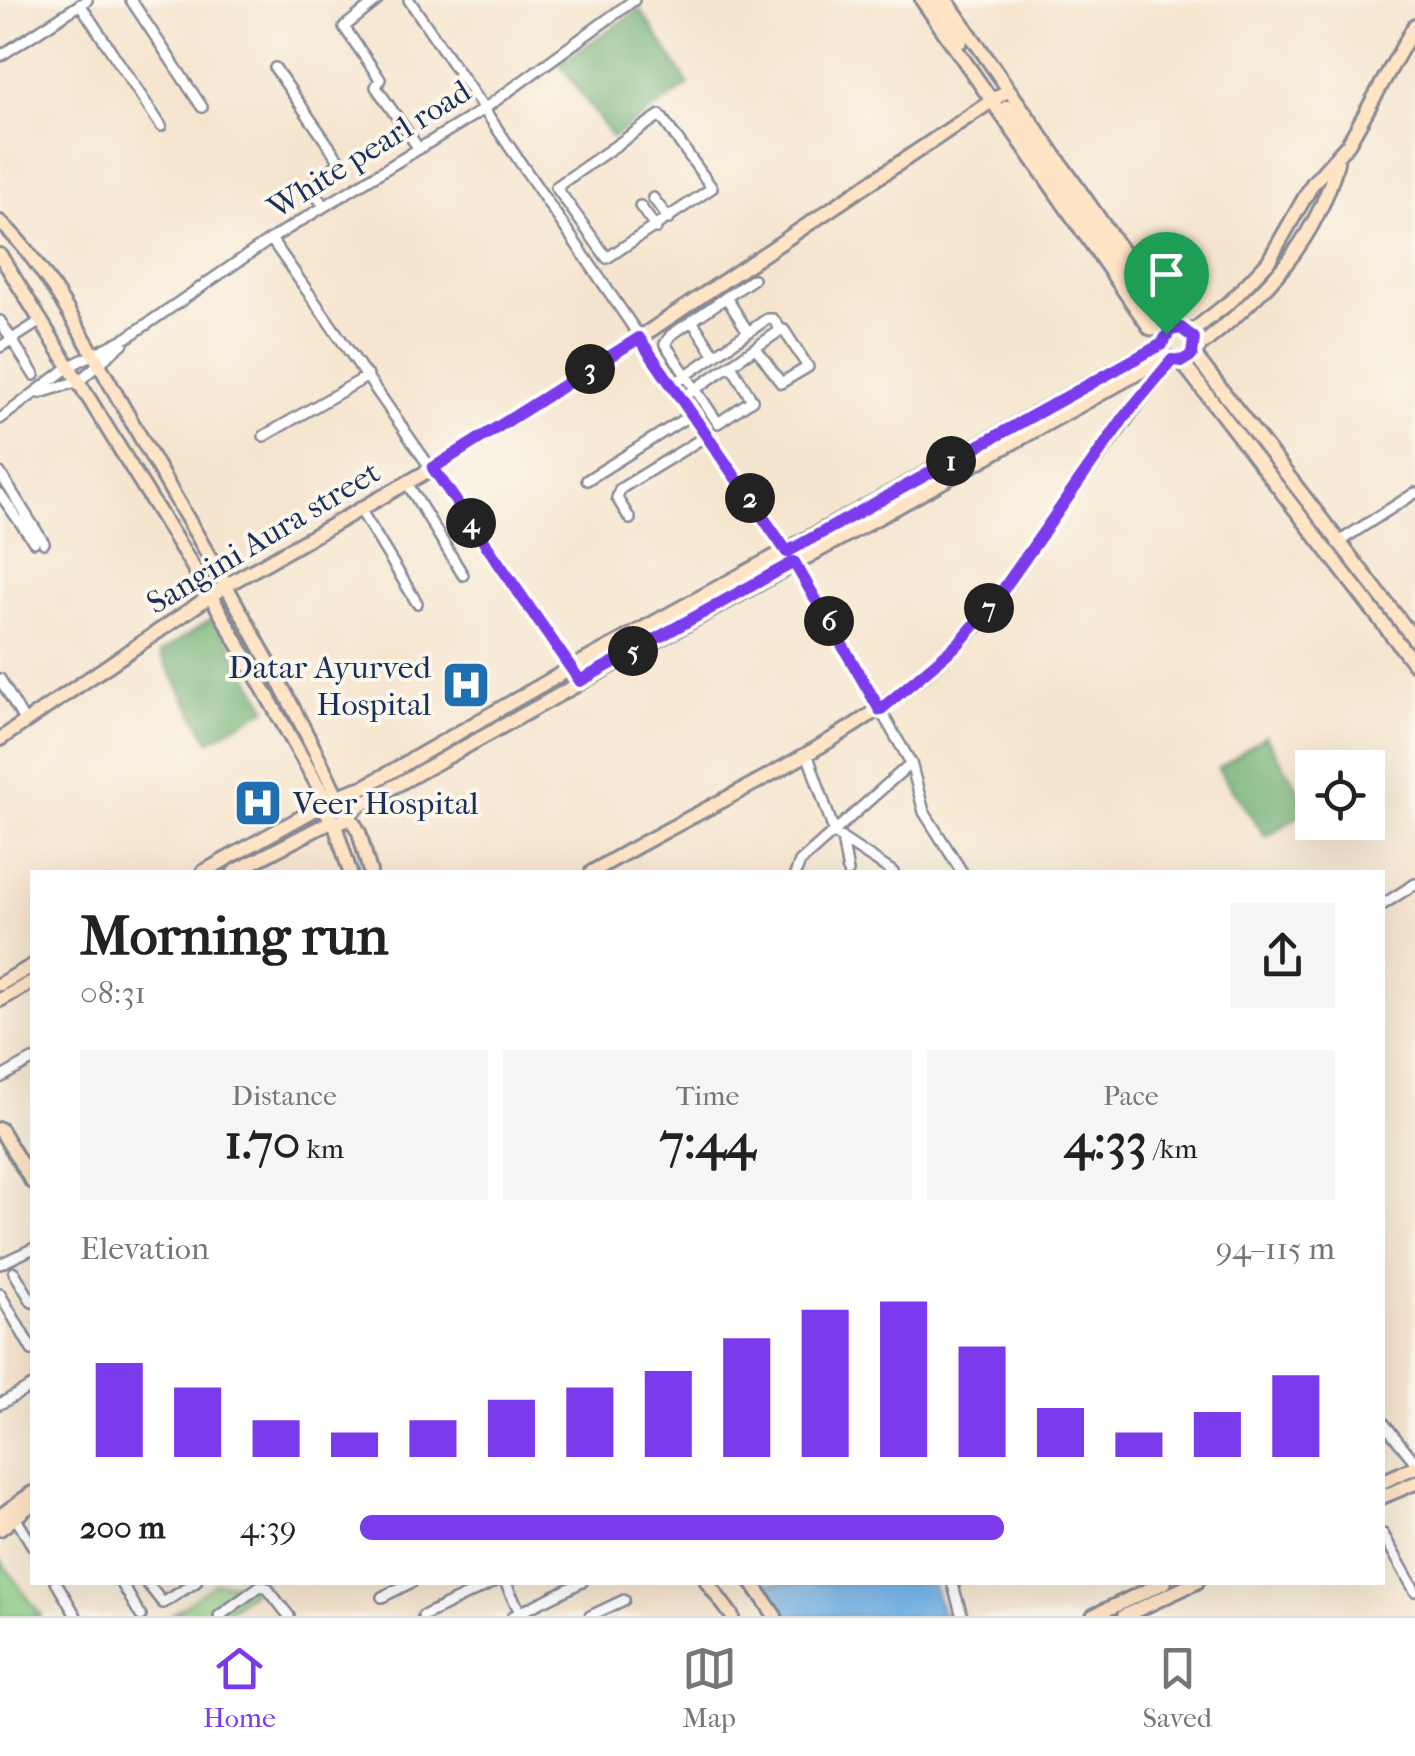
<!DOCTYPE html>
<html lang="en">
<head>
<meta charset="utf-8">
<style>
  body { margin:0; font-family:"IM FELL French Canon",serif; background:#f6f6f6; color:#222; height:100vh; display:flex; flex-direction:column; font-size:38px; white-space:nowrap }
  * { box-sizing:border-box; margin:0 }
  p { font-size:32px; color:#767676 }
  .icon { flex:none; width:55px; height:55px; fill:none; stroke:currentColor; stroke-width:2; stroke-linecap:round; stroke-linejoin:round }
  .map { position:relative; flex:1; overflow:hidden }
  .side { position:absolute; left:30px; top:870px; width:1355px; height:715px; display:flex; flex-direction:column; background:#fff; border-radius:0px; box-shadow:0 10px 40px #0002 }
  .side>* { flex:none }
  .tools { position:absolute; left:1295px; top:750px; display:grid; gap:20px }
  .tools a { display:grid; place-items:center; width:90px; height:90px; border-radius:0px; background:#fff; box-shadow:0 10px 40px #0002; font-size:50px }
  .pin { position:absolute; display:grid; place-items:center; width:85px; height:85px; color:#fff; margin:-102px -42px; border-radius:50% 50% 50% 0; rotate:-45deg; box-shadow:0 0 10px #0007 }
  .pin .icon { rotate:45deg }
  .km { position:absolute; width:50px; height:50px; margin:-25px; border-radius:50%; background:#222; color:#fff; font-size:28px; line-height:50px; text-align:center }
  .round { display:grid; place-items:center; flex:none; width:105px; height:105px; border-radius:0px; background:#f6f6f6 }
  .headline { display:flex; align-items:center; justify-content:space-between; height:170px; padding:0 50px }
  h1 { font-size:55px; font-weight:700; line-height:75px }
  .stats { display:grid; grid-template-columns:repeat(3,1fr); gap:15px; height:170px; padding:10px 50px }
  .stats div { display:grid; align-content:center; border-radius:0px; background:#f6f6f6; text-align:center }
  .stats b { font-size:50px; font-weight:700 }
  .stats small { font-size:28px; font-weight:400 }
  .stats p { font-size:28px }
  .chart { height:280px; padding:20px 50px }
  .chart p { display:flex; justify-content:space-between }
  .chart svg { width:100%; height:180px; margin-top:10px; stroke:#7c3aed; stroke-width:6 }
  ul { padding:0 50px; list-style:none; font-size:32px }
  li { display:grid; grid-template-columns:160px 120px 1fr; align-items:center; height:75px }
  li i { height:25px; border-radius:12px; background:#7c3aed }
  .dock { display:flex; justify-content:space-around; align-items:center; height:140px; border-top:2px solid #e0e0e0; background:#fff; font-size:28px; color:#767676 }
  .dock a { display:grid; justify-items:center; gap:5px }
  .dock .current { color:#7c3aed }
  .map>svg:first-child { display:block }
  .green { fill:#8ece86; stroke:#547e72; stroke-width:2.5 }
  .forest { fill:#72b173; stroke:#467068; stroke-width:2.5 }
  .water { fill:#76b6ea; stroke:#4872a4; stroke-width:2.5 }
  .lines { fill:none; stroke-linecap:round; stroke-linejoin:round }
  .street-casing { stroke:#888a96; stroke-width:14 }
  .secondary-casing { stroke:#888a96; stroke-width:18 }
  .street { stroke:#fff; stroke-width:9 }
  .secondary { stroke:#ffe4c6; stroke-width:12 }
  .route-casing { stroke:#fff; stroke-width:20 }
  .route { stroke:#7c3aed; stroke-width:12 }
  .labels { text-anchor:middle; stroke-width:8; stroke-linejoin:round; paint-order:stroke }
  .street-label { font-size:32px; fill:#1b2f5e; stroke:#fbf7ec }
  .poi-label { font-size:32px; fill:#1b2f5e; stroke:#fbf7ec; text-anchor:end }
</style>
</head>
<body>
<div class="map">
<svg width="1415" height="1616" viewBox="0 0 1415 1616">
  <rect width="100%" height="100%" fill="#fbf7ec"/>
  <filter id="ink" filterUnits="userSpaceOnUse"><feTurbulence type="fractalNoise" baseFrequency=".01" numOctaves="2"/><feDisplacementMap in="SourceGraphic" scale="20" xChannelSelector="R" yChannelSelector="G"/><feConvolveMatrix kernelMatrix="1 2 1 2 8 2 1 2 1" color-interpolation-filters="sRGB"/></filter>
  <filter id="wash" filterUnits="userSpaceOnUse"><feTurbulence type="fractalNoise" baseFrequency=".0048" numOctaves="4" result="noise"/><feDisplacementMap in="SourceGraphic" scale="40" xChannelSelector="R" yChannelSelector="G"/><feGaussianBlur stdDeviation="2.25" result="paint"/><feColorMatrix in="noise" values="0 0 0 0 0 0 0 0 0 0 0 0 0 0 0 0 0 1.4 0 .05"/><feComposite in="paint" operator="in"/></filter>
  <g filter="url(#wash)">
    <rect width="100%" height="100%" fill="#f6e5ce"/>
    <path class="green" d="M0,1560L41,1616H0Z
      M215,1583H263L220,1616H170Z"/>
    <path class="forest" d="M640,9L689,85L612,138L560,63Z
      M215,617L267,708L209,741L160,653Z
      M1265,736L1311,808L1266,837L1218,769Z"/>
    <path class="water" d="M762,1583H932L943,1616H787Z"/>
  </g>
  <g filter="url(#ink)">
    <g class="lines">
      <g class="street-casing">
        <path id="street" d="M131,0L202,107
          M378,0L344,27L380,79L376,87L419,149
          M409,0L794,562L911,763L924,812L962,872
          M80,4L161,126
          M0,56L87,0
          M275,68L338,159V164L309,186L324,206
          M660,115L712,188L607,258L556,187Z
          M653,198L669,219
          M640,206L656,228
          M271,239L579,681
          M726,297L748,332
          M0,321L34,375
          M692,321L715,355
          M0,347L42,320
          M731,365L752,400L718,423L665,344L671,335L753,279
          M672,385L767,319H773L781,330
          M40,393L79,381L123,343
          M681,399L781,330H784L808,367L781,383L756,348
          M0,419L70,366L128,337L271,239L484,109L634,0
          M264,436L368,376
          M0,473L44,543
          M587,480L692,414
          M407,483L463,575
          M0,494L34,542
          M360,509L417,603
          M630,519L617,498L620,489L706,436
          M1337,543L1415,493
          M0,679L25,722
          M808,756L835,834L893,872
          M842,838L848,872
          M796,872L800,862L911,763
          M1382,905L1415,884
          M0,1078L32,1060
          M0,1264L32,1249
          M14,1272L32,1302
          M0,1294L32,1350
          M0,1404L32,1386
          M1382,1421L1415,1462
          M15,1517L32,1545
          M1383,1534L1415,1591
          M56,1582L76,1616
          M121,1582L141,1616
          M146,1582L163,1603L196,1582
          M505,1582L522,1616
          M952,1582L962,1616
          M382,1597L412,1582
          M219,1616L260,1586L267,1588L289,1616
          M423,1616L494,1582
          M513,1616L582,1582
          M590,1616L624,1600"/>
      </g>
      <g class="secondary-casing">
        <path id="secondary" d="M922,0L1150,328L1162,330
          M933,0L961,41
          M946,0L1176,328
          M1007,107L1166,334
          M0,222C47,263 100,368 133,424C203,547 277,669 337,796
          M0,255L211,596L327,802
          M1190,333L1232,300L1268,262L1313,183L1348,144L1415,25
          M1195,350C1260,299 1316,245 1337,162
          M1193,353L1415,640
          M1181,361L1415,665
          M0,739L225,586L433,468L639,338L1008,90
          M339,796L346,800L350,811L343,821L334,822L324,809L331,798L366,786L571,668L1162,344
          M350,811L1167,357
          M349,815L359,832L370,872
          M334,822L350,872
          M203,872L325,804
          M234,872L332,821
          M592,872C716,798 852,746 958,644C992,612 1018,569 1045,530C1086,472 1127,415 1171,360
          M0,984L32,966
          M0,1000L32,982
          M0,1129L32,1182
          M1382,1482L1415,1467
          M1382,1497L1415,1483
          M0,1516L32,1493
          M0,1529L32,1504
          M707,1582L732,1616
          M752,1582L775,1616
          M1093,1616L1165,1582
          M1124,1616L1197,1582"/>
      </g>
      <use href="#street" class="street"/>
      <use href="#secondary" class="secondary"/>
    </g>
  </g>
  <g class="lines" filter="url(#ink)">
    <g class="route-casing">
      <path id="route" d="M1181,328L1194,338L1192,355L1182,361L1172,360L1125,416L993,604L958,644L880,710L794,562L580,681L433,468L639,338L787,552L1162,344L1170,330Z"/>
    </g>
    <use href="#route" class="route"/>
  </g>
  <defs>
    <g id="hospital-square" transform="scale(2.5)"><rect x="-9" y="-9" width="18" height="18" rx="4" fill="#1f6fb2" stroke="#fbf7ec"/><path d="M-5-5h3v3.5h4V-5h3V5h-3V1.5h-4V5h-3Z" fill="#fff"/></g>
  </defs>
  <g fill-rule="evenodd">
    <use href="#hospital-square" x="466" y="685"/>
    <use href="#hospital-square" x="258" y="803"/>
  </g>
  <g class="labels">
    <g class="street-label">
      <text transform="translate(369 149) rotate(-32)" y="11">White pearl road</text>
      <text transform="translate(263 537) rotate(-31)" y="11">Sangini Aura street</text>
    </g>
    <g class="poi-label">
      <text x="431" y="678">Datar Ayurved<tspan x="431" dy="37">Hospital</tspan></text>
      <text x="293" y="814" text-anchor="start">Veer Hospital</text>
    </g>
  </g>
</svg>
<div class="tools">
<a><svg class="icon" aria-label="locate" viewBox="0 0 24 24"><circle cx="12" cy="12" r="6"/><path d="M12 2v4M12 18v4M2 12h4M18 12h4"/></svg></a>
</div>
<div class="pin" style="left:1166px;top:334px;background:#1e9e55"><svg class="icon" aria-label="arrive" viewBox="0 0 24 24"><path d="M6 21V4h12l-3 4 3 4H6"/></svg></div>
<b class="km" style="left:951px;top:461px">1</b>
<b class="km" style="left:750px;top:498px">2</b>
<b class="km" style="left:590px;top:369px">3</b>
<b class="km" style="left:471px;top:523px">4</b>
<b class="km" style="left:633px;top:651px">5</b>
<b class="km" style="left:829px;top:621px">6</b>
<b class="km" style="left:989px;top:608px">7</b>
<section class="side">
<div class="headline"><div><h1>Morning run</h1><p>08:31</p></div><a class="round"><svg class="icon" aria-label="share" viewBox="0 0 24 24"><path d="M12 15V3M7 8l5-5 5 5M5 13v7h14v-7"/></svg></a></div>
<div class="stats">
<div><p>Distance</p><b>1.70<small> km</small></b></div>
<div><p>Time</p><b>7:44</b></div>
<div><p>Pace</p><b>4:33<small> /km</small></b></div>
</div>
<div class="chart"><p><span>Elevation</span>94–115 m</p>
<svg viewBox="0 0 160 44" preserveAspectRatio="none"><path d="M5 44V21M15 44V27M25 44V35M35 44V38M45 44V35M55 44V30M65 44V27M75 44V23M85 44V15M95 44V8M105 44V6M115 44V17M125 44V32M135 44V38M145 44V33M155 44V24"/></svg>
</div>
<ul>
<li><b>200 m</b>4:39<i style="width:66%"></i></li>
</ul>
</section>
</div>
<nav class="dock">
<a class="current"><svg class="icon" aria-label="home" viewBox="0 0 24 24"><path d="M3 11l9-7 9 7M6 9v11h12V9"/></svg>Home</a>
<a><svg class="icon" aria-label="map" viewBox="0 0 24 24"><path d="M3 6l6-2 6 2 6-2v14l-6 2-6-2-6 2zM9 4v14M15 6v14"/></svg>Map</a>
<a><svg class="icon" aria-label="saved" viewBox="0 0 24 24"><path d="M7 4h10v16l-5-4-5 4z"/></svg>Saved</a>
</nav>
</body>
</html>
